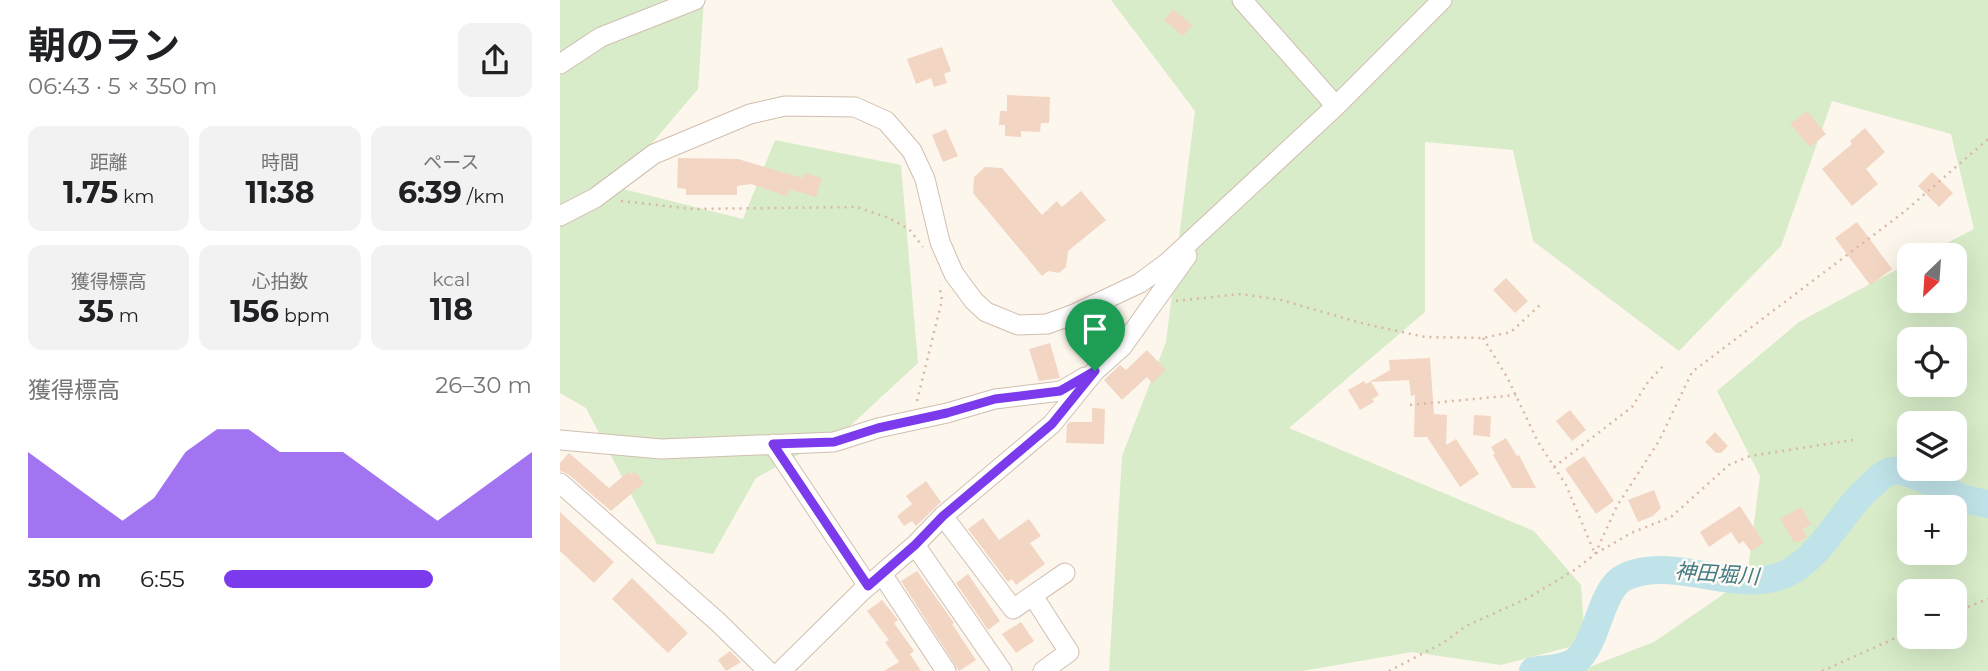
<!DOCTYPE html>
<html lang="ja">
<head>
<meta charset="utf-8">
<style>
  body { margin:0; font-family:Montserrat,"Noto Sans JP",sans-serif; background:#f2f2f2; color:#202124; height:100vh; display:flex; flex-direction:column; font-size:26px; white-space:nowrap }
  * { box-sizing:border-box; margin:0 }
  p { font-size:23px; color:#757577 }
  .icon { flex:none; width:38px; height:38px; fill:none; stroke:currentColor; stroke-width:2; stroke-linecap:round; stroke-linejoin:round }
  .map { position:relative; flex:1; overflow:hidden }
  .sheet { display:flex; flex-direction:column; background:#fff; width:560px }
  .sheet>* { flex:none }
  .needle { width:46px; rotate:205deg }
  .fabs { position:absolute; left:1337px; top:243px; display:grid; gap:14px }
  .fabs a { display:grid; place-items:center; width:70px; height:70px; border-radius:14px; background:#fff; box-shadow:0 7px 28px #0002; font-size:35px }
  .pin { position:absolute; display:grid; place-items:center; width:60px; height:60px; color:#fff; margin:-72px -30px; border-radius:50% 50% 50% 0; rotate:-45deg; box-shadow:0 0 7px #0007 }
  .pin .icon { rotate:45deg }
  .round { display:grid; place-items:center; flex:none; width:74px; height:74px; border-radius:14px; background:#f2f2f2 }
  .headline { display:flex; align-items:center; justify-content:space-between; height:119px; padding:0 28px }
  h1 { font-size:38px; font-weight:700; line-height:52px }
  .stats { display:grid; grid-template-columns:repeat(3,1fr); gap:10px; height:119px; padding:7px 28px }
  .stats div { display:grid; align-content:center; border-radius:14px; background:#f2f2f2; text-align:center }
  .stats b { font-size:30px; font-weight:700 }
  .stats small { font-size:19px; font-weight:400 }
  .stats p { font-size:19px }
  .chart { height:196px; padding:14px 28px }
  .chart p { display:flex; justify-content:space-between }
  .chart svg { width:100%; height:126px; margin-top:7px; fill:#7c3aed; opacity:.7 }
  ul { padding:0 28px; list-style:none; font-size:23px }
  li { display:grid; grid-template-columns:112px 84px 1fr; align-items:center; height:52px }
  li i { height:18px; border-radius:9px; background:#7c3aed }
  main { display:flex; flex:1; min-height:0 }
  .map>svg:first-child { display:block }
  .green { fill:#d8ecc9; fill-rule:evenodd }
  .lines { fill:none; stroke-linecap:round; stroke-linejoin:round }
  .river { stroke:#bfe3e8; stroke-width:28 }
  .building { fill:#f3d5c3 }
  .minor-casing { stroke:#d1beb0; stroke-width:21 }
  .path { stroke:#d9b8a5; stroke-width:2.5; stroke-dasharray:2 5; stroke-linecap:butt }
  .minor { stroke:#fff; stroke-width:19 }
  .route-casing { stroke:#fff; stroke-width:14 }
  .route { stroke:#7c3aed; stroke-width:9 }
  .labels { text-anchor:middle; stroke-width:5; stroke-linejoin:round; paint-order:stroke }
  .water-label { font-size:21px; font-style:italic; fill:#437c86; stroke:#fffaf3 }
</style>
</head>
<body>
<main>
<section class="sheet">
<div class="headline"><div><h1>朝のラン</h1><p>06:43 · 5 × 350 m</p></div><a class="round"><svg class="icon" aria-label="share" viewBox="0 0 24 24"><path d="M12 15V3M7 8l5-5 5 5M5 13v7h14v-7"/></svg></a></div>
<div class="stats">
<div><p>距離</p><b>1.75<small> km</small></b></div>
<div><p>時間</p><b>11:38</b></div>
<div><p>ペース</p><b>6:39<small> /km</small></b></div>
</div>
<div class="stats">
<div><p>獲得標高</p><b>35<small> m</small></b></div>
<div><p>心拍数</p><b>156<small> bpm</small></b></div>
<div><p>kcal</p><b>118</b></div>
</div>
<div class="chart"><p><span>獲得標高</span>26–30 m</p>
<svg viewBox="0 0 160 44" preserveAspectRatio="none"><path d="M0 44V14L10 22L20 30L30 38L40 30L50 14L60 6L70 6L80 14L90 14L100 14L110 22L120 30L130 38L140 30L150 22L160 14V44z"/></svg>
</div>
<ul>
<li><b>350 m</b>6:55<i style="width:68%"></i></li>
</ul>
</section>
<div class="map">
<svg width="1428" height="671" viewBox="0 0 1428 671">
  <rect width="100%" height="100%" fill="#fdf6ec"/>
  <path class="green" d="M0,0H144L138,89L55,187L183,219L215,140L341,165L358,363L290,426L196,478L153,554L97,544L26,408L0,393Z
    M551,0H1428V671H1019L1094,642L1187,578L1200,476L1157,391L1239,322L1349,263V301H1395V256L1364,255L1414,229L1391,134L1272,101L1221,246L1119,351L973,241L953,150L865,142V312L729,428L974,531L1021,585L1025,643L941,665L852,652L742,671H549L562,456L606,342L635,111ZM1349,340H1395V385H1349ZM1349,424H1395V469H1349ZM1349,508H1395V553H1349ZM1349,592H1395V637H1349Z"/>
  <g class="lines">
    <path class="river" d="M973,671C986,669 1002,669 1014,662C1038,647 1039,589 1065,577C1113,555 1174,594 1223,575C1262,559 1280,511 1312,485C1316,481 1323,474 1328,472C1347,465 1384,491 1402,498C1410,501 1420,502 1428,504"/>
  </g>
  <path class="building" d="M613,9L632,25L623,36L604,20Z
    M382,47L391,71L384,74L387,83L374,87L371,78L356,84L347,59Z
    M447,95L490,97L489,123H481L480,132L461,131V137L445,136V125H439L440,111H447Z
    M1247,111L1266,134L1250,147L1230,124Z
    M1305,128L1325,152L1306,169L1318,184L1292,206L1262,169L1292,144L1290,141Z
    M386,129L398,156L383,162L372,135Z
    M118,158L178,159L242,178L244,173L262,178L256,197L229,189L227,196L191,184L177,186V195H126V189L117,188Z
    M425,167L442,168L482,215L497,201L502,207L521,191L546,220L508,251L506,267L499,273L488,271L482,276L413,193L414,177Z
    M1372,172L1393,193L1379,207L1358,186Z
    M1297,222L1332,269L1310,285L1275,238Z
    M946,278L968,301L955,313L933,290Z
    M490,343L500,378L479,381L469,349Z
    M587,350L606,370L592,383L587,377L562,400L544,380L560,365L566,370Z
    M870,358L874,414L887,415L886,445L896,439L919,474L900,487L867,437H854L855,395L851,396L849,380L811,382L819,395L812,399L814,402L800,410L788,390L804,381L806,384L830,370L829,360Z
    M532,408L545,409L544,444L506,443L507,425L510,422H532Z
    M1010,410L1026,430L1012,441L996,421Z
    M914,415L931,416L930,437L913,435Z
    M1155,432L1168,446L1161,453H1156L1145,442Z
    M946,438L957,456L959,455L976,488H952L933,455L935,454L931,447Z
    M9,453L49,488L68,472L70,475L75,472L84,483L51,511L8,474L0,471V463Z
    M1024,456L1054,501L1036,514L1005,469Z
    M366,481L381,502L356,526L352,521L344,526L337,516L352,504L346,496Z
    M1094,490L1101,508L1093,516L1078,522L1068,500Z
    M1180,506L1204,543L1191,551L1183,541L1179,544L1171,532L1149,547L1140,532Z
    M1241,507L1251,524L1243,529L1247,537L1239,542H1234L1220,519Z
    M0,512L54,562L34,583L0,551Z
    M423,518L439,540L469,519L481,536L470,543L485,564L456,585L452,579L448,582L408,529Z
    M357,571L394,623L392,624L416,660L399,671L341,581Z
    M408,574L440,621L428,630L396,583Z
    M72,578L128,633L108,653L52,599Z
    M322,600L338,620L334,623L354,651L350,654L361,671H324L339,662L325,642L329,640L307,611Z
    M461,622L474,641L456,653L442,634Z
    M170,651L181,662L166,671L158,660Z"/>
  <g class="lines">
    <g class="minor-casing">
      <path id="minor" d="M682,0L776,106
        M0,64L41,37L135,0
        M0,216L35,198L94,154L190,114L225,106L295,107L326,121L352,151L365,179L380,242L394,274L414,301L426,312L458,325L487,324L512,315L580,283L607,263L776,106L882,0
        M0,440L101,449L274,442L318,428L387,413L435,399L501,391L525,377
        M213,444L308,586
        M0,483L158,622L208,671
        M383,516L453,609L505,573
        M355,545L442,671
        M322,574L386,671
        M473,596L509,652L483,671
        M221,671L302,591L355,545L383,516L492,424L535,371L562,347L627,256"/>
    </g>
    <path class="path" d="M61,201L133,209L297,207L329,218L349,229L363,247
      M616,301L681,294L721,300L805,324L865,337L923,338L951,332L983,302
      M923,338L947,377L978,442L1006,485L1035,554L1071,533L1111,517L1169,465L1190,456L1293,440
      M357,401L382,300L379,285
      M850,405L956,395
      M994,467L1072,407L1088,382L1104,365
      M1395,612L1428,599
      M829,671L883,643L906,626L968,598L1016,569L1035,554L1057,506L1099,441L1132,372L1344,212L1428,139
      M1262,671L1349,632"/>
    <use href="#minor" class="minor"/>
  </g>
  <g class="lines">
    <g class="route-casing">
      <path id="route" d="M535,371L492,424L383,516L355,545L308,586L213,444L274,442L318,428L387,413L435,399L500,391Z"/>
    </g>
    <use href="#route" class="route"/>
  </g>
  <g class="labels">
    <g class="water-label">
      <text transform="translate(1157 574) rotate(4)" y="7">神田堀川</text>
    </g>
  </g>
</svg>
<div class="fabs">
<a><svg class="needle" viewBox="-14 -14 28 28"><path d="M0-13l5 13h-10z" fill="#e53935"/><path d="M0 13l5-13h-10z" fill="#757577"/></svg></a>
<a><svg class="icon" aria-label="locate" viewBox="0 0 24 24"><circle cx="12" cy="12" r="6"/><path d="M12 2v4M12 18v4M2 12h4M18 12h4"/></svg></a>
<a><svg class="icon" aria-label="layers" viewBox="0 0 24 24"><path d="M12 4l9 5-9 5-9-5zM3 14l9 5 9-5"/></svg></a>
<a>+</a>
<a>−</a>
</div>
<div class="pin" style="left:535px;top:371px;background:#1e9e55"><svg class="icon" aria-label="arrive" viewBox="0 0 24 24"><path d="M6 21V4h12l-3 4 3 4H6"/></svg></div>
</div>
</main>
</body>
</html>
